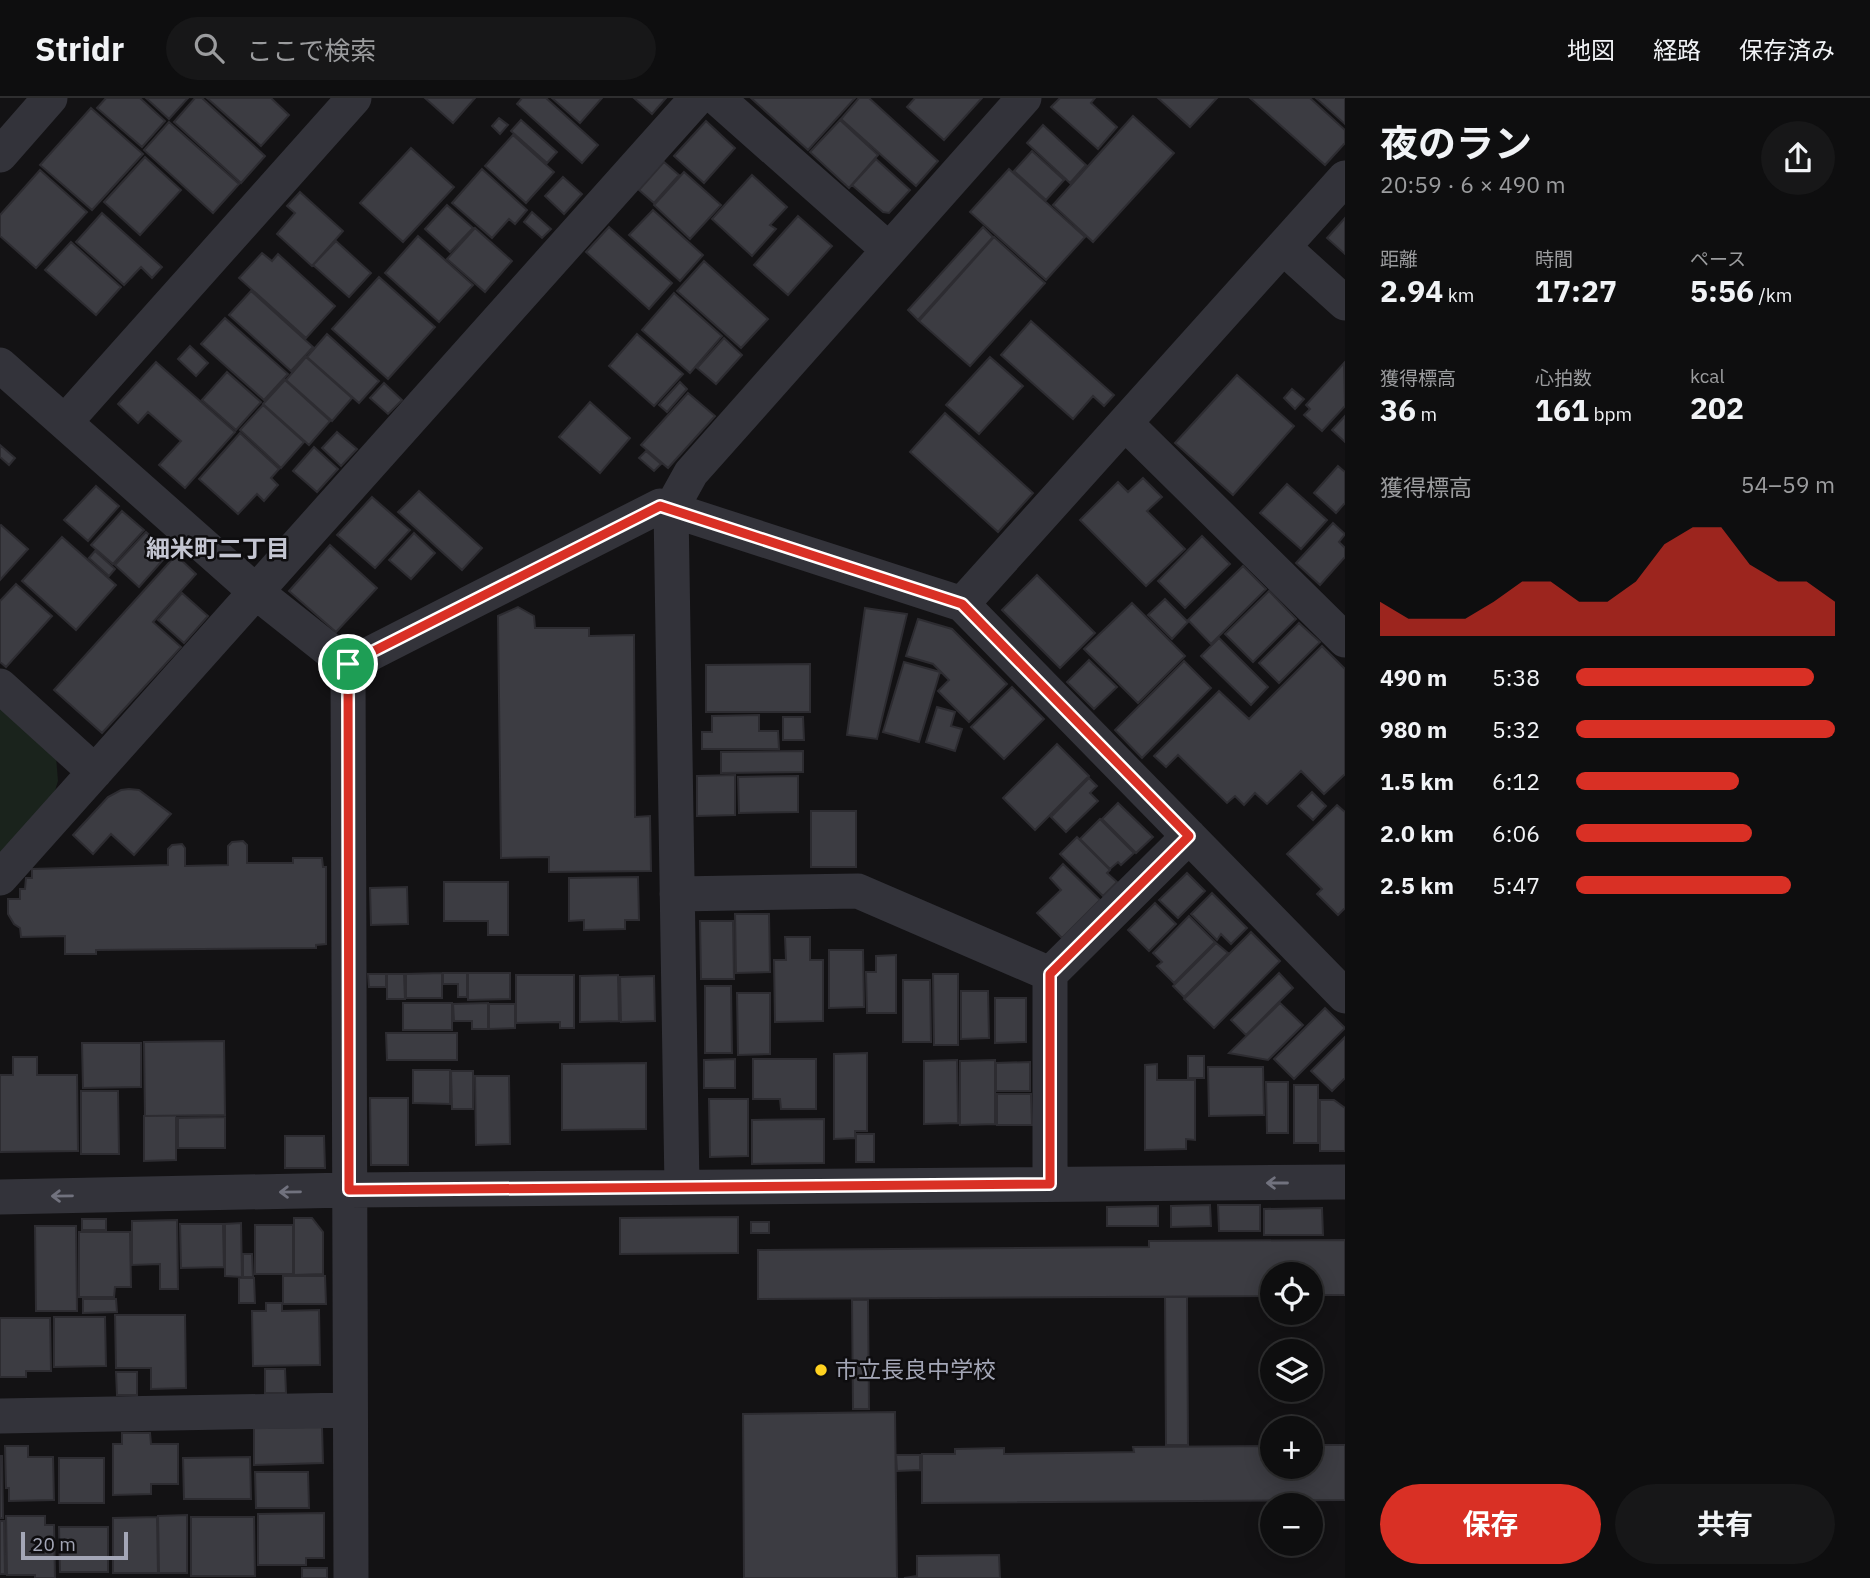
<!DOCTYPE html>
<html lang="ja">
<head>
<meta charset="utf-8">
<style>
  body { margin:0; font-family:"IBM Plex Sans","Noto Sans JP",sans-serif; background:#171718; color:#f1f3f6; height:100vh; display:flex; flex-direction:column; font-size:26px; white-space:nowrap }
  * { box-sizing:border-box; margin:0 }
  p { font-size:23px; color:#9b9c9e }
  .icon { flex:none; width:38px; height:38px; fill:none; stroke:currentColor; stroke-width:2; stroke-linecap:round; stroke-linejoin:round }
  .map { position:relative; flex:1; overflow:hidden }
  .panel { display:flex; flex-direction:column; background:#0e0e0f; width:525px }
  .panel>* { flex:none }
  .buttons { position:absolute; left:1260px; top:1164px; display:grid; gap:14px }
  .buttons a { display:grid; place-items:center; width:63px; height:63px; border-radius:50%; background:#0e0e0f; box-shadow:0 4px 18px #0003,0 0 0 2px #2e2e2f; font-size:35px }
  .scale { position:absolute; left:21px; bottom:18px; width:107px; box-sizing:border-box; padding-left:7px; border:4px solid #a3a6b6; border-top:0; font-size:19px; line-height:24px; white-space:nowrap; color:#a3a6b6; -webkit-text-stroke:5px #0e0d0f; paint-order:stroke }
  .pin { position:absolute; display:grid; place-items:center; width:60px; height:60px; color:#fff; margin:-30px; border:4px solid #fff; border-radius:50%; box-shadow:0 2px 7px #0007 }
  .round { display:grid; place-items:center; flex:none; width:74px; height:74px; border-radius:37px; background:#171718 }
  .summary { display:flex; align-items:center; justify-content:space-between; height:119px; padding:0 35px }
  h1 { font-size:38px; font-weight:700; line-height:52px }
  .figures { display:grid; grid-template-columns:repeat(3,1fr); gap:10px; height:119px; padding:7px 35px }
  .figures div { display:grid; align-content:center }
  .figures b { font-size:30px; font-weight:700 }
  .figures small { font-size:19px; font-weight:400 }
  .figures p { font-size:19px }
  .chart { height:196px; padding:14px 35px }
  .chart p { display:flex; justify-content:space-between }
  .chart svg { width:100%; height:126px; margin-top:7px; fill:#d93025; opacity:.7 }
  .button { display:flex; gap:14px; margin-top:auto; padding:14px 35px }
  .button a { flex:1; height:80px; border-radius:42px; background:#d93025; color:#fff; font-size:28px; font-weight:700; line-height:80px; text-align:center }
  .button a+a { background:#171718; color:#f1f3f6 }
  ul { padding:0 35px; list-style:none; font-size:23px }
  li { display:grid; grid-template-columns:112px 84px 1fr; align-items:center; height:52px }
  li i { height:18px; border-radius:9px; background:#d93025 }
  header { display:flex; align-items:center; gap:42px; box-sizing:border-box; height:98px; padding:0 35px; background:#0e0e0f; border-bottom:2px solid #2e2e2f }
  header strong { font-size:33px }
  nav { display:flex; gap:38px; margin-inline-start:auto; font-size:24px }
  .search { width:490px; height:63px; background:#171718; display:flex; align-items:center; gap:18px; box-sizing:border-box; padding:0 24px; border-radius:38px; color:#9b9c9e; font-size:26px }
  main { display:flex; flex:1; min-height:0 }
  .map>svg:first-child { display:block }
  .green { fill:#1a231c }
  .building { fill:#3c3c42; stroke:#2d2c31; stroke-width:2 }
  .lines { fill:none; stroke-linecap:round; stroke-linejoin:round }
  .minor { stroke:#33333a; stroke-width:35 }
  .oneway { stroke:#71727e }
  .route-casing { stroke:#fff; stroke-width:14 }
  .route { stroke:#d93025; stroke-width:9 }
  .poi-dot { fill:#ffd220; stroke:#0e0d0f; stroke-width:2.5 }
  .labels { text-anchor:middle; stroke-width:5; stroke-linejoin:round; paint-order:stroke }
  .poi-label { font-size:23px; fill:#a3a6b6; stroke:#0e0d0f; text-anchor:start }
  .neighbourhood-label { font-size:24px; font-weight:bold; fill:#c4c6d2; stroke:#0e0d0f }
</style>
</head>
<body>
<header>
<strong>Stridr</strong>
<div class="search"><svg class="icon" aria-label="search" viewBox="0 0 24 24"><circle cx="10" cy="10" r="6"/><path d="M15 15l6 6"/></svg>ここで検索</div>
<nav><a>地図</a><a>経路</a><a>保存済み</a></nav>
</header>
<main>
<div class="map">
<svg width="1345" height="1480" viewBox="0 0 1345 1480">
  <rect width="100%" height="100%" fill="#131214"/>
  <path class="green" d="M0,602L56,658L58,683L54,696L0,758Z"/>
  <path class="building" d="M106,0H140L165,23L142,49L97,10Z
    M146,0H188L169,21Z
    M195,0H202L265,58L241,85L174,24Z
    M207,0H271L289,17L261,48Z
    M425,0H475L453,25Z
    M522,0H546L598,47L582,65L517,6Z
    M552,0H602L580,25Z
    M634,0H666L652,16Z
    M751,0H855L808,52Z
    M859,0H869L938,63L916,88L841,21Z
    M915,0H982L944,42L907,9Z
    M1060,0H1095L1091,5L1117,29L1098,51L1051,9Z
    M1158,0H1217L1190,29Z
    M1250,0H1310L1345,32V45L1325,67Z
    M1316,0H1345V26Z
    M91,10L143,56L92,112L40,67Z
    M1133,18L1174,55L1093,144L1053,107Z
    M499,20L508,27L500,36L492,28Z
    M521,22L557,54L547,65L511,33Z
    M840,22L878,57L849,90L810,54Z
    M706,23L735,50L704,85L674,58Z
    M169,24L239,86L213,115L144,52Z
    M1043,27L1086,67L1070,85L1027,45Z
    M513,37L554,74L526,105L485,68Z
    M411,50L454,89L403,144L360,105Z
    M1032,53L1064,82L1046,102L1014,73Z
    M145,59L181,92L140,137L104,104Z
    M876,61L910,92L889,115L883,114L852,87Z
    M664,64L679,77L654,105L639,92Z
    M482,71L527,112L515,126L509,121L492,140L452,105Z
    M1009,71L1085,139L1046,182L970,114Z
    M40,72L87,114L36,170L0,138V117Z
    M684,74L721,107L690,141L654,107Z
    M752,77L787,109L770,127L776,131L752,158L712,121Z
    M563,79L582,96L564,116L545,98Z
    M300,94L343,133L312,168L277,136L295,115L287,108Z
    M447,107L473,130L450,154L425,131Z
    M653,112L703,157L680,183L629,137Z
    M532,114L551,131L542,140L524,124Z
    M102,115L162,169L152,180L141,169L124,187L76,144Z
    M798,118L832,148L788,197L754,167Z
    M1345,120V156L1327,140Z
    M609,129L672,185L649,211L586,154Z
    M983,129L993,139L918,222L908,212Z
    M475,130L512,163L485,194L447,161Z
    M418,138L473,187L439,224L385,175Z
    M994,139L1045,185L970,268L919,223Z
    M336,143L371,175L349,199L313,167Z
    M71,144L121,189L96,217L45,172Z
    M262,155L272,163L278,156L335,208L306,240L239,180Z
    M704,163L768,221L741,250L677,193Z
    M379,179L435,229L388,281L332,231Z
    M251,193L313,249L291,273L229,217Z
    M674,195L722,238L690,275L642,232Z
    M225,220L288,276L264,302L201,246Z
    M1031,223L1114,297L1104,308L1093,298L1073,321L1001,257Z
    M327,236L379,283L359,305L307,259Z
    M637,236L683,276L654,308L609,268Z
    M724,240L742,257L716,286L697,270Z
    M190,248L208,265L196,278L178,261Z
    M306,259L352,300L332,323L286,282Z
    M990,259L1023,288L979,336L946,307Z
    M156,264L235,334L185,390L159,367L181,343L148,314L138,325L118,306Z
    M1344,265L1345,308L1322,333L1304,317L1310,311L1306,307Z
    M227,274L261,304L236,332L202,302Z
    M1237,277L1294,328L1233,397L1175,345Z
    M285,282L330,323L309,347L263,306Z
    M680,284L687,291L667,314L659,307Z
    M384,285L402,302L388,316L370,300Z
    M1292,291L1304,301L1295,311L1284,300Z
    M688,295L715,318L668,370L641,347Z
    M590,304L630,340L600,375L559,339Z
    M263,307L304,344L281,370L240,332Z
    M945,315L1033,395L998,434L910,354Z
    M1345,318V344L1332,332Z
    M337,334L357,351L341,368L322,350Z
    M240,335L279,371L271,380L278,387L264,403L257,396L238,416L199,381Z
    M0,347L15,360L9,367L0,359Z
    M314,349L338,371L317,394L293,373Z
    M646,353L661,366L654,373L639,360Z
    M1338,368L1345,374V405L1336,415L1314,395Z
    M1143,380L1162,399L1147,413L1185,451L1146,488L1080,422L1118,384L1128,394Z
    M1287,386L1327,422L1301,451L1260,415Z
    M96,388L119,408L88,443L64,422Z
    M419,393L482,450L462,472L398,414Z
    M372,399L410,432L375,470L337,437Z
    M122,413L144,432L113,466L91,447Z
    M1333,425L1345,436L1339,444L1345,450V459L1320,487L1296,465Z
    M1,427L28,451L0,482V428Z
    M146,434L169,455L139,489L115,467Z
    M414,435L435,455L411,481L389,462Z
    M1202,438L1230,466L1185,510L1158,483Z
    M62,439L116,487L76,532L22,483Z
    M330,447L377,490L336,534L289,493Z
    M95,453L115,471L109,478L89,460Z
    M176,457L196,476L153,524L181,549L102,635L54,592Z
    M1243,468L1266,491L1211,546L1188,522Z
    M1037,477L1095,535L1060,570L1002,512Z
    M16,486L52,518L6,569L0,564V503Z
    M1269,493L1296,521L1253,564L1225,536Z
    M182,495L208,518L184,545L158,522Z
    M1165,501L1188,524L1172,541L1148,517Z
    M1132,505L1185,558L1138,605L1084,551Z
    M518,509L534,518L535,530H589V538L634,537L635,719L650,718L651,773L549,774V759L501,760L498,518Z
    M865,510L907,516L877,641L847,637Z
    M918,521L952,531L1007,586L969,624L938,593L949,582L933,566L906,558Z
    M1299,525L1320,544L1279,585L1259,565Z
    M1219,540L1268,589L1251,607L1201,558Z
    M1322,548L1345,571V676L1324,696L1301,673L1267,706L1255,695L1244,707L1235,698L1227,705L1178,657L1166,669L1154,658L1219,593L1249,621Z
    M1089,562L1117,589L1094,611L1067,584Z
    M1184,563L1211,590L1142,660L1115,632Z
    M904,564L940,574L919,644L883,634Z
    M810,566V614H706V567Z
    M1012,589L1044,621L1004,661L971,629Z
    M937,609L955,614L951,628L962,631L955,653L926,644Z
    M759,617V633H778L779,651H702V634H712V618Z
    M783,619H803L804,642H783Z
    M1057,646L1089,678L1035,732L1003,700Z
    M803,653V674L721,675V654Z
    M735,677V717L697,718V678Z
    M798,678V714L739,715L738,679Z
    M1089,680L1097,688L1090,695L1098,703L1066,734L1051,719Z
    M129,691L139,692L171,716L134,757L111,736L93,756L73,737L108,699L121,692Z
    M1312,694L1326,708L1313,722L1298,708Z
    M1118,705L1153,739L1136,755L1102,721Z
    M1337,707L1345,714V810L1338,817L1317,796L1322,791L1287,756Z
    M811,713H856V769H811Z
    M1100,721L1134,755L1121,767L1118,764L1110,771L1080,741Z
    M1077,739L1110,772L1107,775L1117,784L1103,798L1060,756Z
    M243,743L247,747V765H293V760H322L323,769H326V846L316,847V850L96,852V856H65V838L21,839L20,830L14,826L8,816V801H20V791H25L26,780H32V771L168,767V751L172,747L182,746L185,750V768L228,767V748L232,744Z
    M1063,766L1100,802L1062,840L1037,815L1061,792L1050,780Z
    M1187,775L1205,793L1178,820L1159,802Z
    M638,779L639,822H625V831L584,832V822L569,823V780Z
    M444,784H508V837H488V823H444Z
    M407,789L408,826L371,827L370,790Z
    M1212,795L1247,830L1231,846L1221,836L1217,842L1191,816Z
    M1155,805L1176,826L1149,853L1128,832Z
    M735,816H769L770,874L736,875Z
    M1189,818L1215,844L1174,885L1157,868L1162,864L1153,855Z
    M700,823H733L734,881H701Z
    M1251,834L1280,863L1214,930L1184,901Z
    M785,839H810V862H823V923L775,924L774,862H786Z
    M1216,845L1228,855L1184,899L1173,888Z
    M829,852H863L864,909L829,910Z
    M896,857V915H867L866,874H876V858Z
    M442,875V900H406V876Z
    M443,875H467V899H458V886H443Z
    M468,875H510V901L468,902Z
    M1279,875L1293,890L1246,937L1231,922Z
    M368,876H386V889H369Z
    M387,876H404L405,901H387Z
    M933,876H958V947H934Z
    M516,877H574V930H560V924L516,925Z
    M618,877L619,923L580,924V878Z
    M654,878L655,923L621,924L620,879Z
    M903,882H930L931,944H903Z
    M705,888H731L732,955H705Z
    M961,893H988L989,940L961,941Z
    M737,895H770V956L738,957Z
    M995,900H1026V944L995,945Z
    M403,905H452V932H403Z
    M488,905V931H472V923H454L453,906Z
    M1280,905L1303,927L1268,962L1229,955Z
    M489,906H515V930L489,931Z
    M1325,910L1345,930L1294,981L1274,961Z
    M386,935H457V962H387Z
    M1345,939V980L1332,993L1311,973Z
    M224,943L225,1017L145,1018L144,944Z
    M82,945H141V989L83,990Z
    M867,955V1033H855V1040L834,1041V956Z
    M1188,958H1204V980H1188Z
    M13,959H37V977H77L78,1053L0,1054V977H13Z
    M735,961V990H704V962Z
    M753,961H816V1011H781L780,1001H753Z
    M957,962L958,1025L924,1026V963Z
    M995,962V1026L960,1027V963Z
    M1030,964V993H996V965Z
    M646,965V1031L562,1032V966Z
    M1157,966V982H1195V1042L1186,1041V1051L1145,1052V967Z
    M1208,969H1263L1264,1017L1209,1018Z
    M413,972H450V1006L413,1005Z
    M451,973H473V1011H452Z
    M475,978H509L510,1046L476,1047Z
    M1266,984H1288V1035H1267Z
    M1294,987H1318V1045H1294Z
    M81,993H118L119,1056H81Z
    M997,996H1031L1032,1027H997Z
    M370,1000H408V1067H371Z
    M709,1001H748V1058L710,1059Z
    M1320,1002H1334L1345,1010V1053H1320Z
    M144,1018H176V1062L144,1063Z
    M225,1019V1050H178V1020Z
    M824,1021V1065L752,1066V1022Z
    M856,1036H874V1064H856Z
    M285,1038H324L325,1070H285Z
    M1210,1107L1211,1128L1171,1129V1108Z
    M1218,1107H1260V1133H1219Z
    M1158,1108V1128H1107V1109Z
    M1322,1110L1323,1137H1264V1111Z
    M738,1119V1155L620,1156V1120Z
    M294,1120H312L323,1134V1176L294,1177Z
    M82,1121H106V1132H82Z
    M177,1122L178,1191H160V1166L132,1167V1123Z
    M751,1124H769V1135H751Z
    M241,1125L242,1179L225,1178V1126Z
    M180,1126H223L224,1169L181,1170Z
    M255,1127H293V1176H255Z
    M35,1128H76L77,1213H36Z
    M79,1134H130L131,1189H115L114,1199H79Z
    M1345,1142V1197H1311V1176H1272V1198L758,1201V1152L1149,1149V1143Z
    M243,1156H252L253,1179H243Z
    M283,1178H325L326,1206H283Z
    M239,1180H254L255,1205H239Z
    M1165,1199H1187L1188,1347H1166Z
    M83,1201H116L117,1214L83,1215Z
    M852,1202H868L869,1311H853Z
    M266,1205H282V1213L319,1212L320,1267L253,1268L252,1213H266Z
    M115,1217H185L186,1290L151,1291V1270H116Z
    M54,1219H105L106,1268L54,1269Z
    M0,1220H50L51,1273H26V1279H0Z
    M265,1271H285L286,1295H265Z
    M116,1274H137V1297H117Z
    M895,1314L897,1480H744L743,1316Z
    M322,1329L323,1365L254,1367V1330Z
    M122,1335H150L151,1346H178V1386H151V1396L113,1397V1346H122Z
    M1311,1347H1345V1402L922,1405V1356H955V1351L1004,1350V1356L1134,1354L1133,1349L1272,1348V1368H1311Z
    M5,1348H28V1359H53L54,1402L9,1403V1390H6Z
    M896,1357H920V1372L897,1373Z
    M0,1358H2L3,1420H0Z
    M250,1359L251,1401H184L183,1360Z
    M59,1360H104V1405H59Z
    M255,1374H308L309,1410H256Z
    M324,1415V1460H306V1467H258V1416Z
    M187,1417V1475H159L158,1418Z
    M6,1418H45V1427H54L55,1480H35V1477H7Z
    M157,1419L158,1475H113V1420Z
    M191,1419H254L255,1478H191Z
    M0,1423H4L5,1476H0Z
    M59,1429H108V1474H60Z
    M999,1457L1000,1480H904L917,1478V1458Z
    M302,1470H327V1480H302Z"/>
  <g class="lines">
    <path class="minor" d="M717,0L889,152
      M0,57L50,0
      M1283,149L1345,205
      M0,267L256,494L348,567
      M65,324L354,0
      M1125,325L1345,542
      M962,506L1345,80
      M0,588L95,674
      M0,780L697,0
      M677,796L858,793L1050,876
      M1050,1086V876L1189,738
      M682,1089L671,411L691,375L1024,0
      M0,1099L349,1092L1345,1084
      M0,1318L350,1312
      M351,1480L348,567L660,408L962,506L1345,898"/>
  </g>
  <defs><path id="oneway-shaft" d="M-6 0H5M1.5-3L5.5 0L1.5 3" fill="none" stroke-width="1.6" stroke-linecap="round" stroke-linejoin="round" transform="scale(1.75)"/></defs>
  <g class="oneway">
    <use href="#oneway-shaft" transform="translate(1277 1085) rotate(180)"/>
    <use href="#oneway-shaft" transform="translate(290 1094) rotate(179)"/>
    <use href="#oneway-shaft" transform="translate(62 1098) rotate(179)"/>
  </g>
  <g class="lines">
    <g class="route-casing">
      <path id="route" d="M660,408L962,506L1189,738L1050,876V1086L349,1092L348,566Z"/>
    </g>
    <use href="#route" class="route"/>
  </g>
  <circle class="poi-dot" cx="821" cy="1272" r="7"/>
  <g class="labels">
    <g class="poi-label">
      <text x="835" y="1280">市立長良中学校</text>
    </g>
    <g class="neighbourhood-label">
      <text x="218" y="459">細米町二丁目</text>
    </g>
  </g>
</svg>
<div class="buttons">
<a><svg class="icon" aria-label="locate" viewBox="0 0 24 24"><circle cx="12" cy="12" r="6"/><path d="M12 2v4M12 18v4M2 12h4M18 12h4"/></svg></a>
<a><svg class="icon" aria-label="layers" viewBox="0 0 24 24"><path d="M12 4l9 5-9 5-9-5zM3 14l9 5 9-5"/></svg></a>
<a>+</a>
<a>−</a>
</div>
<div class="scale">20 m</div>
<div class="pin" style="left:348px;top:566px;background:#1e9e55"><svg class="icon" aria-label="arrive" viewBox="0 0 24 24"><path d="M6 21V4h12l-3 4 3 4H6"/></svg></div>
</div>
<section class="panel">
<div class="summary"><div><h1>夜のラン</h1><p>20:59 · 6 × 490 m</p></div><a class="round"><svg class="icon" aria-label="share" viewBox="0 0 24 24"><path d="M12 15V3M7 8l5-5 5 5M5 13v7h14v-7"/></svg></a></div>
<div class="figures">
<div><p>距離</p><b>2.94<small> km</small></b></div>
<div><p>時間</p><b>17:27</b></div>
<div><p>ペース</p><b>5:56<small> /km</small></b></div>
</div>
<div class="figures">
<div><p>獲得標高</p><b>36<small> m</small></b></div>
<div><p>心拍数</p><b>161<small> bpm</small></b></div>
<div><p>kcal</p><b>202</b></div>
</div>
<div class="chart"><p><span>獲得標高</span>54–59 m</p>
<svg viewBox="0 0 160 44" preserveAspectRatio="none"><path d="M0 44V32L10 38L20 38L30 38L40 32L50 25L60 25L70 32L80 32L90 25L100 12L110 6L120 6L130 19L140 25L150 25L160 32V44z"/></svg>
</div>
<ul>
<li><b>490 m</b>5:38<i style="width:92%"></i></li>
<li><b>980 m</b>5:32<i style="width:100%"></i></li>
<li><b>1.5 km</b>6:12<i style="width:63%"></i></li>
<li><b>2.0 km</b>6:06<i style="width:68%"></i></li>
<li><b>2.5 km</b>5:47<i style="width:83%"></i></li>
</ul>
<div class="button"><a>保存</a><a>共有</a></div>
</section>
</main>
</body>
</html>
